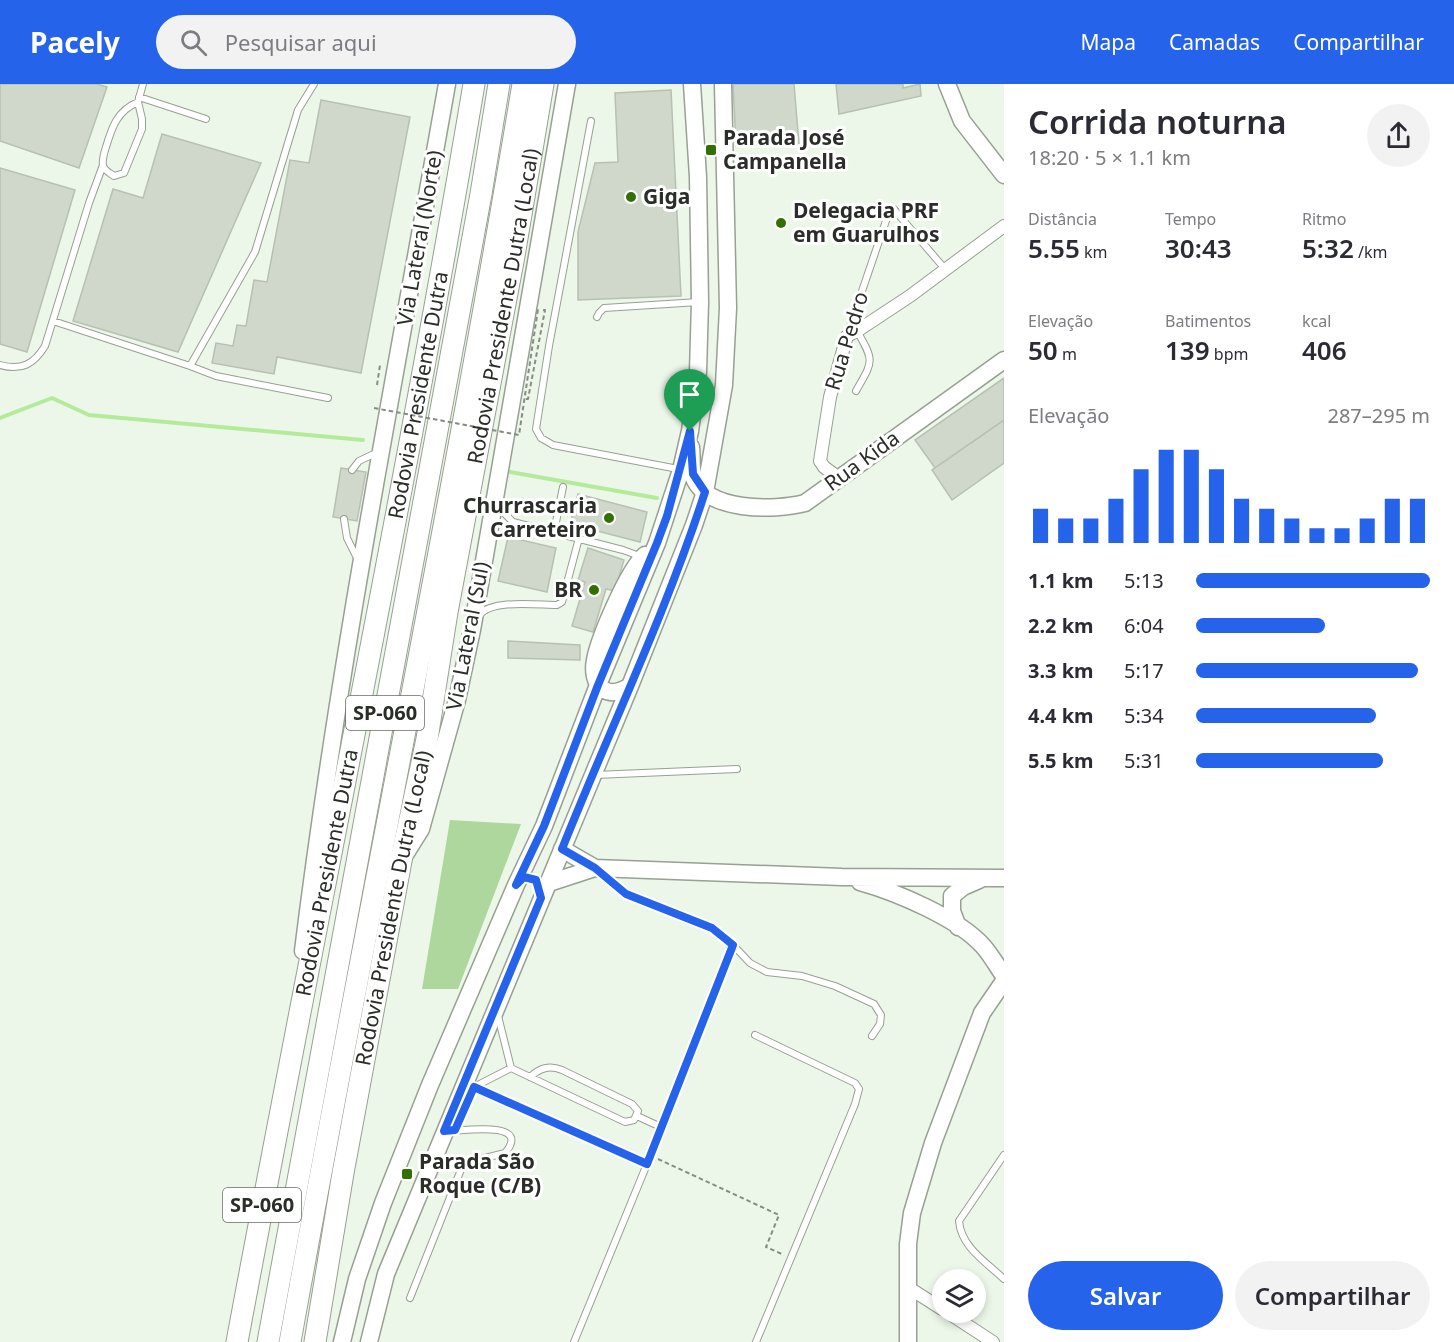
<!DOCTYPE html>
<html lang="pt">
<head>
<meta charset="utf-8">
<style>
  body { margin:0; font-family:"Noto Sans",sans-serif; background:#f2f2f3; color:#2b2b33; height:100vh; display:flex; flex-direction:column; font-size:22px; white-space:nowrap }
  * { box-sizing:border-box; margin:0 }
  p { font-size:20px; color:#7c7c81 }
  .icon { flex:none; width:33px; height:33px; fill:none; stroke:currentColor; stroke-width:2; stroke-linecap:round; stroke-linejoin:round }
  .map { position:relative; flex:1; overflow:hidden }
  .drawer { display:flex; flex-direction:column; background:#fff; width:450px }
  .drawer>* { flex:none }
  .tools { position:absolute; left:932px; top:1185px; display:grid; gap:12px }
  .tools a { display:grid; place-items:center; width:54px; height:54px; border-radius:50%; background:#fff; box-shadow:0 3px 9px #0003; font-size:30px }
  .pin { position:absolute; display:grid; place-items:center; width:51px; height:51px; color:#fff; margin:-62px -26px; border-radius:50% 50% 50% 0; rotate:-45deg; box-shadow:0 0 6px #0007 }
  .pin .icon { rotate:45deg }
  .round { display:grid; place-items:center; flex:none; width:63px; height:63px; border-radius:32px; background:#f2f2f3 }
  .headline { display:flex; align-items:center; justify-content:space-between; height:102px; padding:0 24px }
  h1 { font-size:33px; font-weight:600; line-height:45px }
  .metrics { display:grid; grid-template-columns:repeat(3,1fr); gap:9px; height:102px; padding:6px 24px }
  .metrics div { display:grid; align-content:center }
  .metrics b { font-size:26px; font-weight:600 }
  .metrics small { font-size:16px; font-weight:400 }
  .metrics p { font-size:16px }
  .chart { height:168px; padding:12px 24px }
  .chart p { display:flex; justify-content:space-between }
  .chart svg { width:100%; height:108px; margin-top:6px; stroke:#2563eb; stroke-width:6 }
  .action { display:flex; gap:12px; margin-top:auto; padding:12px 24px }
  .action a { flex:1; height:69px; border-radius:36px; background:#2563eb; color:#fff; font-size:24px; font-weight:600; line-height:69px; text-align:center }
  .action a+a { background:#f2f2f3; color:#2b2b33 }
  ul { padding:0 24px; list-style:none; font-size:20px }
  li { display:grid; grid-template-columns:96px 72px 1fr; align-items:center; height:45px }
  li i { height:15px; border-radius:8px; background:#2563eb }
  header { display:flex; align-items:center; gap:36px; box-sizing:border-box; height:84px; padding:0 30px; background:#2563eb; color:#fff }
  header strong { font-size:28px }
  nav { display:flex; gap:33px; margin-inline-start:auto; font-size:21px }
  .search { width:420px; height:54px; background:#f2f2f3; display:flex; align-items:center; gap:15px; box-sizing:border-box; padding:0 21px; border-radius:33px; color:#7c7c81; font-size:22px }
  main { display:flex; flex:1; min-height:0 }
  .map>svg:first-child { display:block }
  .green { fill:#add79c }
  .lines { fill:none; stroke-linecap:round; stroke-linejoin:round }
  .stream { stroke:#b4eb9b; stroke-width:4 }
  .building { fill:#cfd8cb; stroke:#b7c0b3; stroke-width:1.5 }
  .lane-casing { stroke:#97a093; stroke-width:8 }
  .street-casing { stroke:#97a093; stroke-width:14 }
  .secondary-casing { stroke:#97a093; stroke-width:19 }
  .highway-casing { stroke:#97a093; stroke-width:23 }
  .path { stroke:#878d84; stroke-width:2; stroke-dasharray:4.5 3; stroke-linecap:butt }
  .lane { stroke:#fff; stroke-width:6 }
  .street { stroke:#fff; stroke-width:12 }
  .secondary { stroke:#fff; stroke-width:16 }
  .highway { stroke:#fff; stroke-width:21 }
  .path-bridge { stroke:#878d84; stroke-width:2; stroke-dasharray:4.5 3; stroke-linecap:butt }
  .route-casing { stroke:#fff; stroke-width:12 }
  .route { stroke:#2563eb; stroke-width:8 }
  .poi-dot { fill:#337002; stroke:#fff; stroke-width:2 }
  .labels { text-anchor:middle; stroke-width:6; stroke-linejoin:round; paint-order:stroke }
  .shield { fill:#fff; stroke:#6a6c68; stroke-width:1.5 }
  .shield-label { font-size:20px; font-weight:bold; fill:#2a2d28 }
  .poi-label { font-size:21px; font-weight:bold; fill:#2a2d28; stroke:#fff; text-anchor:start }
  .street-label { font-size:21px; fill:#2a2d28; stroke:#fff }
</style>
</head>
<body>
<header>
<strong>Pacely</strong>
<div class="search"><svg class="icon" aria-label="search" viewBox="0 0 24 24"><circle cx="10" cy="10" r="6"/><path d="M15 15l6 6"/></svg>Pesquisar aqui</div>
<nav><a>Mapa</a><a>Camadas</a><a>Compartilhar</a></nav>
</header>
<main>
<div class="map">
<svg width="1004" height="1258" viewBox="0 0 1004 1258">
  <rect width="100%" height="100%" fill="#edf7e9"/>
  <path class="green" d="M450,736L521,740L458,905H422Z"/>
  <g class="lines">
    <path class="stream" d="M0,334L52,314L89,331L363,356
      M510,388L657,414"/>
  </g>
  <path class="building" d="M0,0H97L107,3L79,84L0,57Z
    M733,0H794L799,60L736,62Z
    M836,0H903V4L920,0L921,12L839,30Z
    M671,6L681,212L578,216V148L595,79L618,78L615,9Z
    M321,16L410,33L361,289L277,273L274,290L212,279L216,259L233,262L237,241L246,242L254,196L267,198L290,76L309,79Z
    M162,50L261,79L178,268L73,237L113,105L143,114Z
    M0,84L75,106L27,268L0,260Z
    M1004,294V336L935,384L915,356Z
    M1004,336V379L952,416L932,386Z
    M341,384L366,388L357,437L333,433Z
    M578,410L647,428L640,458L570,440Z
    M508,453L556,464L547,508L498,497Z
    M588,464L624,476L615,507L606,505L593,548L572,542L585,498L578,496Z
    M508,557L580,561V576L508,574Z"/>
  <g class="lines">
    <g class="lane-casing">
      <path id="lane" d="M139,13L206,35
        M138,18C117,27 112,43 106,63C104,69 102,76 103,82C105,87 110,89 114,92L124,89L142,45V35L138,18L143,0
        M591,37L549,262L536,345L541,354L553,361L678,385
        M597,233L599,229L604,224L699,218
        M53,237L190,282L255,168L298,26L314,0
        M847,251L890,125H894L897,129L945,185
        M0,281C22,287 34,280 45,262L89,119L103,81
        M190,282L216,292L328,314
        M856,307C873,277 875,278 857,247
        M352,386L359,377L378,368
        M500,415L502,427L513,438L623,466L642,473
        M344,435L347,454L358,476
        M554,448L563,403
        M480,531C491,515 538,521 557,521L562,518L579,454
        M595,691L737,685
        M600,788L626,810L713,844L733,861L750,879L767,888L802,892L835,902L874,920L881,931L880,940L872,952
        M498,932L511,984
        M755,951L855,999L859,1005L855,1020L756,1258
        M468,1000L647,1080L574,1258
        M637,1032L663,1044
        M455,1046L474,1003L511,984L625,1038L634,1036L638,1027L632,1020L562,986C549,981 540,984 530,993
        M1004,1071L959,1137C961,1163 986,1178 1004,1195
        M647,1080L733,861
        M410,1214L462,1083L469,1078L505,1069C532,1037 466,1046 453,1047"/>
    </g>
    <g class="street-casing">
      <path id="street" d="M839,394L824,383L820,377L830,313L847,252L857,247L910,212L1004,142
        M906,1202L942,1225
        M947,1228L993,1258"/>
    </g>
    <g class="secondary-casing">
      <path id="secondary" d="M947,0L962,37L1004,91
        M691,363C692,372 691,383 693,392C706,428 774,427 805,419L1004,276
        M630,602C622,607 613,611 604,606C594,600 593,586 595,576C599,554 628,486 645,471
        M562,765L595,784
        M406,769L421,745L457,616L472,546L567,0
        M860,798C896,808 958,834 983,862C991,871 997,882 1004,892
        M549,799L595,784L842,793L1004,794
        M958,843L952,827V812L963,803L979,796
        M303,867C339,576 396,288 447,0
        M342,1258L357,1195L383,1119L430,1001L516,801L544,742L598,601L657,459L681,386L690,347L698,288L700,218L698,93L692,0
        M369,1258L386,1190L630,602L694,441L705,408L724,301L728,224L723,0
        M908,1258V1160L912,1129L933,1059L982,929L1004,897"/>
    </g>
    <g class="highway-casing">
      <g id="highway">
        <path id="s1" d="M237,1258C315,839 403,421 474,0"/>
        <path d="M268,1258L481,110L499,0"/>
        <path d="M290,1258C365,838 453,421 523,0"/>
        <path id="s2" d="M315,1258L343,1089L401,777L427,655L447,528L514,172L543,0"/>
      </g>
    </g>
    <path class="path" d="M377,301L380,281H382
      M526,315H528L545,226H541
      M658,1075L779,1131L766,1163L784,1171"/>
    <use href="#lane" class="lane"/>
    <use href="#street" class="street"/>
    <use href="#secondary" class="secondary"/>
    <use href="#highway" class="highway"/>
    <path class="path-bridge" d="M374,324L519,351L538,225"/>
  </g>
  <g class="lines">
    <g class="route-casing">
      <path id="route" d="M690,347L693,390L705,408C666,529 609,647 562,765L595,784L626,810L712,844L733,861L647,1080L474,1003L455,1046L444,1047L541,814L536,796L524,793L516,801L544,742L598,601L657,459L667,432Z"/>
    </g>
    <use href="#route" class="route"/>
  </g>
  <g class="poi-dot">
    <rect x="705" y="60" width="12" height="12" rx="3"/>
    <circle cx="631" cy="113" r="6"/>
    <circle cx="781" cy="139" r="6"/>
    <circle cx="609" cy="434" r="6"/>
    <circle cx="594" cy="506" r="6"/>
    <rect x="401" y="1084" width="12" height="12" rx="3"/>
  </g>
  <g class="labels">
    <g class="shield">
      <rect x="346" y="612" width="78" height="34" rx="4.5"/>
      <rect x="223" y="1104" width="78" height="34" rx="4.5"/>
    </g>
    <g class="shield-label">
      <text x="385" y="636">SP-060</text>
      <text x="262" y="1128">SP-060</text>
    </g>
    <g class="poi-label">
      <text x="723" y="61">Parada José<tspan x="723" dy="24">Campanella</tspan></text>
      <text x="643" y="120">Giga</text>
      <text x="793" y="134">Delegacia PRF<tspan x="793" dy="24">em Guarulhos</tspan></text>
      <text x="597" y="429" text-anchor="end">Churrascaria<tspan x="597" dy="24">Carreteiro</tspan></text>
      <text x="582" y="513" text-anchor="end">BR</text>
      <text x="419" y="1085">Parada São<tspan x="419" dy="24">Roque (C/B)</tspan></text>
    </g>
    <g class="street-label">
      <text transform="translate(420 154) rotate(-80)" y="7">Via Lateral (Norte)</text>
      <text dy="7" stroke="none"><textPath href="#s2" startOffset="1053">Rodovia Presidente Dutra (Local)</textPath></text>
      <text transform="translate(847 257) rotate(-73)" y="7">Rua Pedro</text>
      <text dy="7" stroke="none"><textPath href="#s1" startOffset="964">Rodovia Presidente Dutra</textPath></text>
      <text transform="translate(862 377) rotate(-36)" y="7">Rua Kida</text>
      <text transform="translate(468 552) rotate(-79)" y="7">Via Lateral (Sul)</text>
      <text dy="7" stroke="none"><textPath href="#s1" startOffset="478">Rodovia Presidente Dutra</textPath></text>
      <text dy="7" stroke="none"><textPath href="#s2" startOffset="441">Rodovia Presidente Dutra (Local)</textPath></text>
    </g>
  </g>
</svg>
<div class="tools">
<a><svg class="icon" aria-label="layers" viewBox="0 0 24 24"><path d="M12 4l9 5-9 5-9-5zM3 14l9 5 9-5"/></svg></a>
</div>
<div class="pin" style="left:690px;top:347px;background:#1e9e55"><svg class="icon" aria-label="arrive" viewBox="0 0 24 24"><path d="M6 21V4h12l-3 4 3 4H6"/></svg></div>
</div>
<section class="drawer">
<div class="headline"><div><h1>Corrida noturna</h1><p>18:20 · 5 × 1.1 km</p></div><a class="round"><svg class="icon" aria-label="share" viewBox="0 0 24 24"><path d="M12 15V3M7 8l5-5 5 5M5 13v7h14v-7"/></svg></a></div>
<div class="metrics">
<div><p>Distância</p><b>5.55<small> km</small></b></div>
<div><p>Tempo</p><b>30:43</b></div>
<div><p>Ritmo</p><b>5:32<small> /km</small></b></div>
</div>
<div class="metrics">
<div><p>Elevação</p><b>50<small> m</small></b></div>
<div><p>Batimentos</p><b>139<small> bpm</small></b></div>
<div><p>kcal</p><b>406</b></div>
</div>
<div class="chart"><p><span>Elevação</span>287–295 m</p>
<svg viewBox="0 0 160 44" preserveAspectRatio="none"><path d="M5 44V30M15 44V34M25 44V34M35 44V26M45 44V14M55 44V6M65 44V6M75 44V14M85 44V26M95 44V30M105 44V34M115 44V38M125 44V38M135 44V34M145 44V26M155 44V26"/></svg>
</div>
<ul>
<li><b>1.1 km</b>5:13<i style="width:100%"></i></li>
<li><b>2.2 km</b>6:04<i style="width:55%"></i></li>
<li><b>3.3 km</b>5:17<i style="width:95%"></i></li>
<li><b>4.4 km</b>5:34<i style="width:77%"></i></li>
<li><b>5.5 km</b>5:31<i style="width:80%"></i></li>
</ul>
<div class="action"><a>Salvar</a><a>Compartilhar</a></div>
</section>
</main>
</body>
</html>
